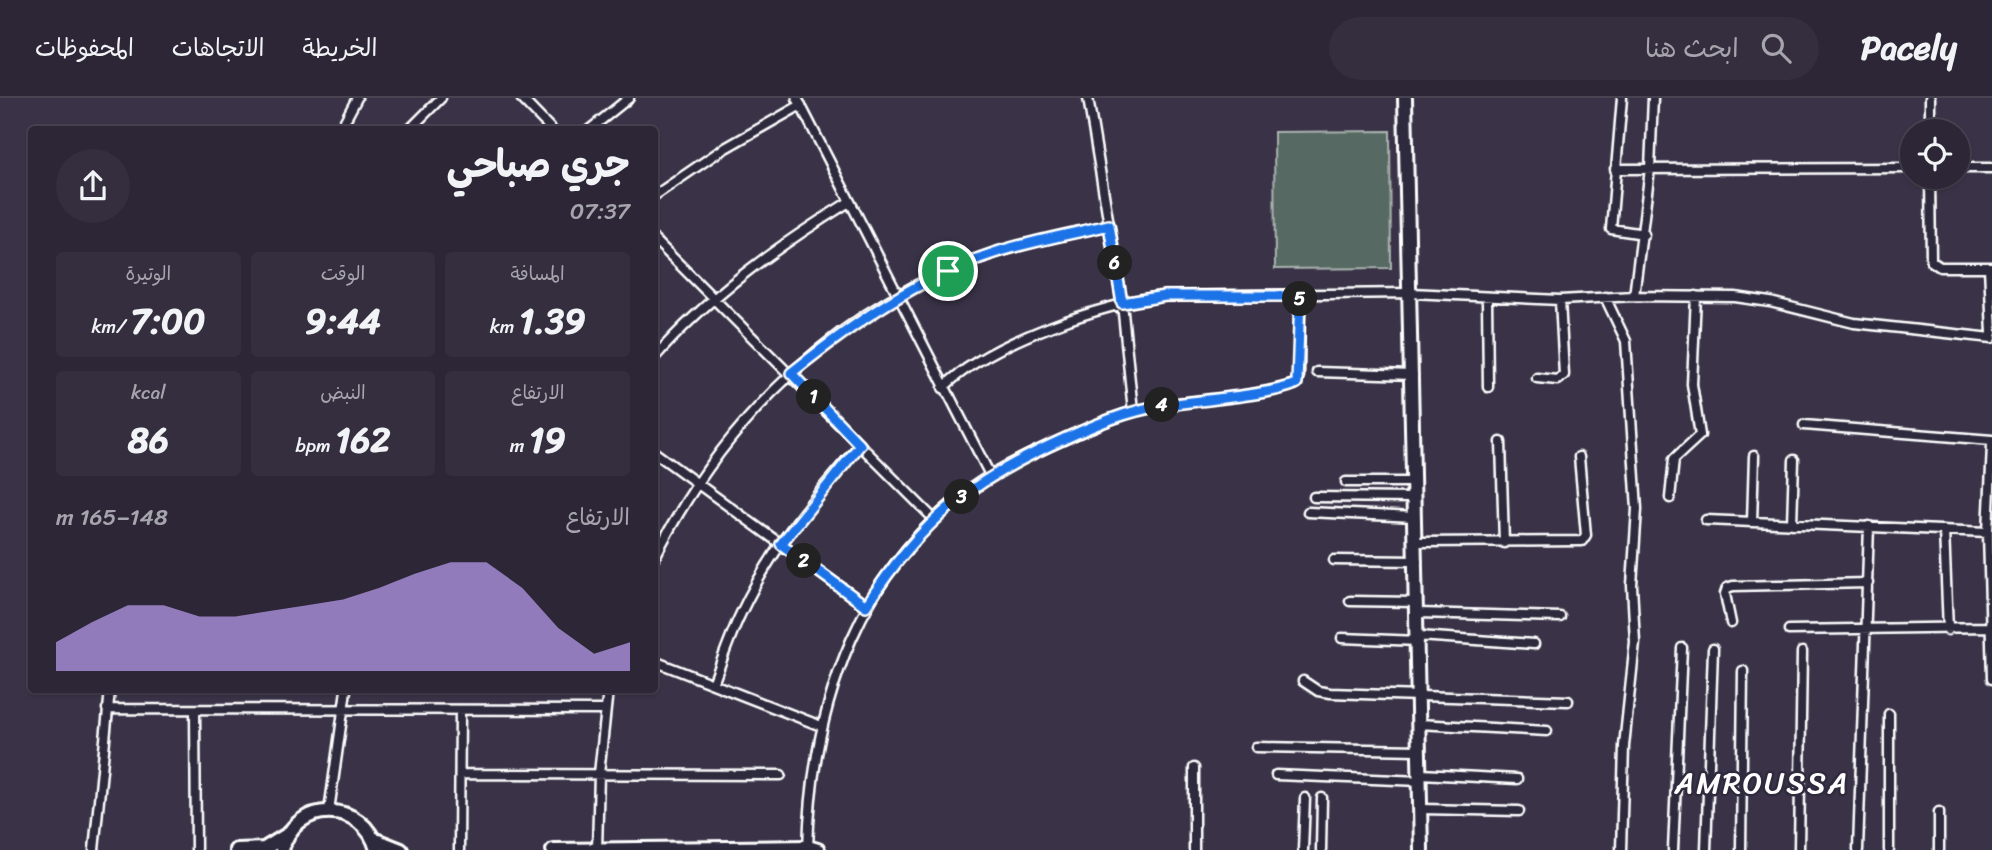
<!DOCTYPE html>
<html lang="ar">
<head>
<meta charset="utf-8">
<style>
  body { margin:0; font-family:Sriracha,"Playpen Sans Arabic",sans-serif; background:#342e3e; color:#f1f3f6; direction:rtl; height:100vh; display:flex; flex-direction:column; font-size:26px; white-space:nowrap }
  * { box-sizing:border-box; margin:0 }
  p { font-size:23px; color:#a6a5ad }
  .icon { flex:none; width:38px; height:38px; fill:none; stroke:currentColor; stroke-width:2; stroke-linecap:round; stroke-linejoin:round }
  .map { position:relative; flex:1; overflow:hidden; direction:ltr }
  .drawer { position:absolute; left:28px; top:28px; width:630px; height:567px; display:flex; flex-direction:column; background:#2c2636; border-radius:7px; box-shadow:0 2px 5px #0004,0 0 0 2px #484351; direction:rtl }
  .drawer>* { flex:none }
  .tools { position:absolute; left:1900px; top:21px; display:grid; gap:14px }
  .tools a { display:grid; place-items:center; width:70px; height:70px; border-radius:50%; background:#2c2636; box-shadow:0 2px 5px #0004,0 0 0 2px #484351; font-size:35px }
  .pin { position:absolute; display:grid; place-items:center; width:60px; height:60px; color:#fff; margin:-30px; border:4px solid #fff; border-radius:50%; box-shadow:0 2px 7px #0007 }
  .km { position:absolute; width:35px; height:35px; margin:-18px; border-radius:50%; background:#222; color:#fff; font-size:19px; line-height:35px; text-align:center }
  .round { display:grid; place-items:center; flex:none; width:74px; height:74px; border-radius:37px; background:#342e3e }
  .overview { display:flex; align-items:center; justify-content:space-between; height:119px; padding:0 28px }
  h1 { font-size:38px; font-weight:700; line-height:52px }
  .stats { display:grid; grid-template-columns:repeat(3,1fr); gap:10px; height:119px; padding:7px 28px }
  .stats div { display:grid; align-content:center; border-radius:7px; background:#342e3e; text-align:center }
  .stats b { font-size:35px; font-weight:700 }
  .stats small { font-size:19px; font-weight:400 }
  .stats p { font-size:19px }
  .chart { height:196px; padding:14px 28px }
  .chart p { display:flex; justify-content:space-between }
  .chart svg { width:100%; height:126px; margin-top:7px; fill:#bca0f2; opacity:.7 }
  header { display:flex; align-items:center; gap:42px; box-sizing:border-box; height:98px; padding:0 35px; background:#2c2636; border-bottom:2px solid #484351 }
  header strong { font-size:33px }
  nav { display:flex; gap:38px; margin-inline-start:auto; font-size:24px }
  .search { width:490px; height:63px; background:#342e3e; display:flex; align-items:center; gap:18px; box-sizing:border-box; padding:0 24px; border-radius:38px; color:#a6a5ad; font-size:26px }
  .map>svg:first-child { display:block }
  .green { fill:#576962; stroke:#abb4b0; stroke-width:2 }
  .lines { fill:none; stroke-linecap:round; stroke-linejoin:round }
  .street-casing { stroke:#fff; stroke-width:13 }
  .secondary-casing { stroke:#fff; stroke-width:18 }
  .primary-casing { stroke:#fff; stroke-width:18 }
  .street { stroke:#2f2a3d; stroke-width:8 }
  .secondary { stroke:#2f2a3d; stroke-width:12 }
  .primary { stroke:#2f2a3d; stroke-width:12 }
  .route-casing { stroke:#fff; stroke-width:14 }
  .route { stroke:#1a73e8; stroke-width:9 }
  .labels { text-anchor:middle; stroke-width:5; stroke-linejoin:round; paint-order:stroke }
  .quarter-label { font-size:30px; letter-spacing:2px; fill:#fff; stroke:#2f2a3d }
</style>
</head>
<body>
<header>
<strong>Pacely</strong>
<div class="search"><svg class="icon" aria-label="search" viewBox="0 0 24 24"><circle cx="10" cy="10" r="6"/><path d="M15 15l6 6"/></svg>ابحث هنا</div>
<nav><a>الخريطة</a><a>الاتجاهات</a><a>المحفوظات</a></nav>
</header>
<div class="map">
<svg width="1992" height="752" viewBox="0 0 1992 752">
  <rect width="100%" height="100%" fill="#3a3348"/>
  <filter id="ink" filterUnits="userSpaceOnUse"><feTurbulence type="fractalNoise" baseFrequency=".0143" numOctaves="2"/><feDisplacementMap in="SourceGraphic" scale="14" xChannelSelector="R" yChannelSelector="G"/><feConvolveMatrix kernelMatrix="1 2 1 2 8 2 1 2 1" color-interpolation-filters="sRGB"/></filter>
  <g filter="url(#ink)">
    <path class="green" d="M1390,33L1391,170L1275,171L1274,34Z"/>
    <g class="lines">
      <g class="street-casing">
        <path id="street" d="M521,0L552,32
          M797,0L990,377
          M1088,0L1122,205L1133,313
          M1622,0L1611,131L1644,136
          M1930,0V33
          M340,32L357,0
          M409,32L441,0
          M589,32L629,0
          M1958,70H1992
          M1615,71L1913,70
          M1930,79L1931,163L1940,169H1992
          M654,98L720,53L801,7
          M654,141L934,421
          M1989,169L1992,235
          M1634,198L1650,71L1653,0
          M1605,199L1626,243L1637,411L1632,487L1635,544L1624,648L1621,752
          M1487,200L1488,289
          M654,260C710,196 778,148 849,104
          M1317,274L1413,277
          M1537,280L1557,282L1564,277L1560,202
          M943,290C987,245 1104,205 1165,198L1411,195L1560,202L1634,198L1735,199L1770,204L1854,225L1992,240
          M1804,327L1992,342
          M1501,344L1504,445
          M1992,347L1988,434L1992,581
          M654,354L866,508
          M1346,384H1414
          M1314,399L1414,400
          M1670,400L1674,361L1700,337L1692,286L1696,198
          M1308,414L1415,419
          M1706,422L1988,434
          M1752,424L1754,358
          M1792,426L1794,362
          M1944,432L1948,532
          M1416,444L1582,443L1586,437L1579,359
          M654,461C723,322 844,202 995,155C1032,143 1071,136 1109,127
          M1334,462L1417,463
          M1350,503L1417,504
          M1418,515L1560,519
          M1731,525L1725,496L1727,490L1733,488L1868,485
          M1789,532L1990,529
          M1419,538L1534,546
          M1342,540L1419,543
          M654,563L821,628
          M1303,583L1318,593L1330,595L1568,603
          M713,586C722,562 730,538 741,515C770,453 814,398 860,347
          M107,611L604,612
          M195,612L196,752
          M1889,616V752
          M1418,626L1547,633
          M1256,649L1419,652
          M460,676L781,677
          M1421,676L1517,681
          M1276,677L1421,683
          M1421,711L1519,713
          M329,713L346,592
          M94,752L110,592
          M459,752L460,612
          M597,752L599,676L608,592
          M808,752C811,606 861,460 989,378C1011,364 1036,354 1060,343C1083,333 1105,322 1129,315C1182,299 1242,304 1295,286L1299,278L1300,198
          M1194,752V670
          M1303,752L1305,700
          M1321,752L1322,700
          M1673,752L1682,550
          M1706,752L1713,551
          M1741,752L1743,573
          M1799,752L1802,554
          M1858,752L1869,428
          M1939,752V714"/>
      </g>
      <g class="secondary-casing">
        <path id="secondary" d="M1405,0L1421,752"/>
      </g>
      <g class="primary-casing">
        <path id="primary" d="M373,741L401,752
          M236,752L264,751L285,738
          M282,752C294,701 364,701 377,752
          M553,752L808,749L818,752"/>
      </g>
      <use href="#street" class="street"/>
      <use href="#secondary" class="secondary"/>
      <use href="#primary" class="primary"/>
    </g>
  </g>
  <g class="lines" filter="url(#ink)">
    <g class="route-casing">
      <path id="route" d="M1109,127L1122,205L1165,198H1300L1297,285C1277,297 1189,303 1161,308C1127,313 1097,326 1066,340C972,382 922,421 866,508L781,446L860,347L791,275C853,226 917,180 994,155C1031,143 1071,136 1109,127Z"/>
    </g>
    <use href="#route" class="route"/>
  </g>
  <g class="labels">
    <g class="quarter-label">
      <text x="1762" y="695">AMROUSSA</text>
    </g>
  </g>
</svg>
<div class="tools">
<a><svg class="icon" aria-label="locate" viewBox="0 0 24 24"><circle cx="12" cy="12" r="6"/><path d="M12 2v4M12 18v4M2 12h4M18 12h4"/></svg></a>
</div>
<div class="pin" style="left:948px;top:173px;background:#1e9e55"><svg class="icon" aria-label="arrive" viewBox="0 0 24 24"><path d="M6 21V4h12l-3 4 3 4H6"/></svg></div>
<b class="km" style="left:814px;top:299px">1</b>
<b class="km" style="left:804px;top:463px">2</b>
<b class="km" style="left:962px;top:399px">3</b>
<b class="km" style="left:1162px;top:307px">4</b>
<b class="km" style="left:1300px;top:201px">5</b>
<b class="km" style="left:1115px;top:165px">6</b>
<section class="drawer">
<div class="overview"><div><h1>جري صباحي</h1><p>07:37</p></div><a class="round"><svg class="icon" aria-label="share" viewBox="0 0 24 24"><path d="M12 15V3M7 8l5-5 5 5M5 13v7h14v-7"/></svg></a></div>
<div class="stats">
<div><p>المسافة</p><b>1.39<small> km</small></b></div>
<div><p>الوقت</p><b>9:44</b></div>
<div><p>الوتيرة</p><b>7:00<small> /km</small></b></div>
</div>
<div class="stats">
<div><p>الارتفاع</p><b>19<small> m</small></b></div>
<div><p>النبض</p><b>162<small> bpm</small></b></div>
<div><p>kcal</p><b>86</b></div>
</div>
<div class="chart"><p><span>الارتفاع</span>148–165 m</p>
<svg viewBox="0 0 160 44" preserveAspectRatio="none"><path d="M0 44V34L10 27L20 21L30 21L40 25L50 25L60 23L70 21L80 19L90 15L100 10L110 6L120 6L130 15L140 29L150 38L160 34V44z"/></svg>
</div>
</section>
</div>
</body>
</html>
